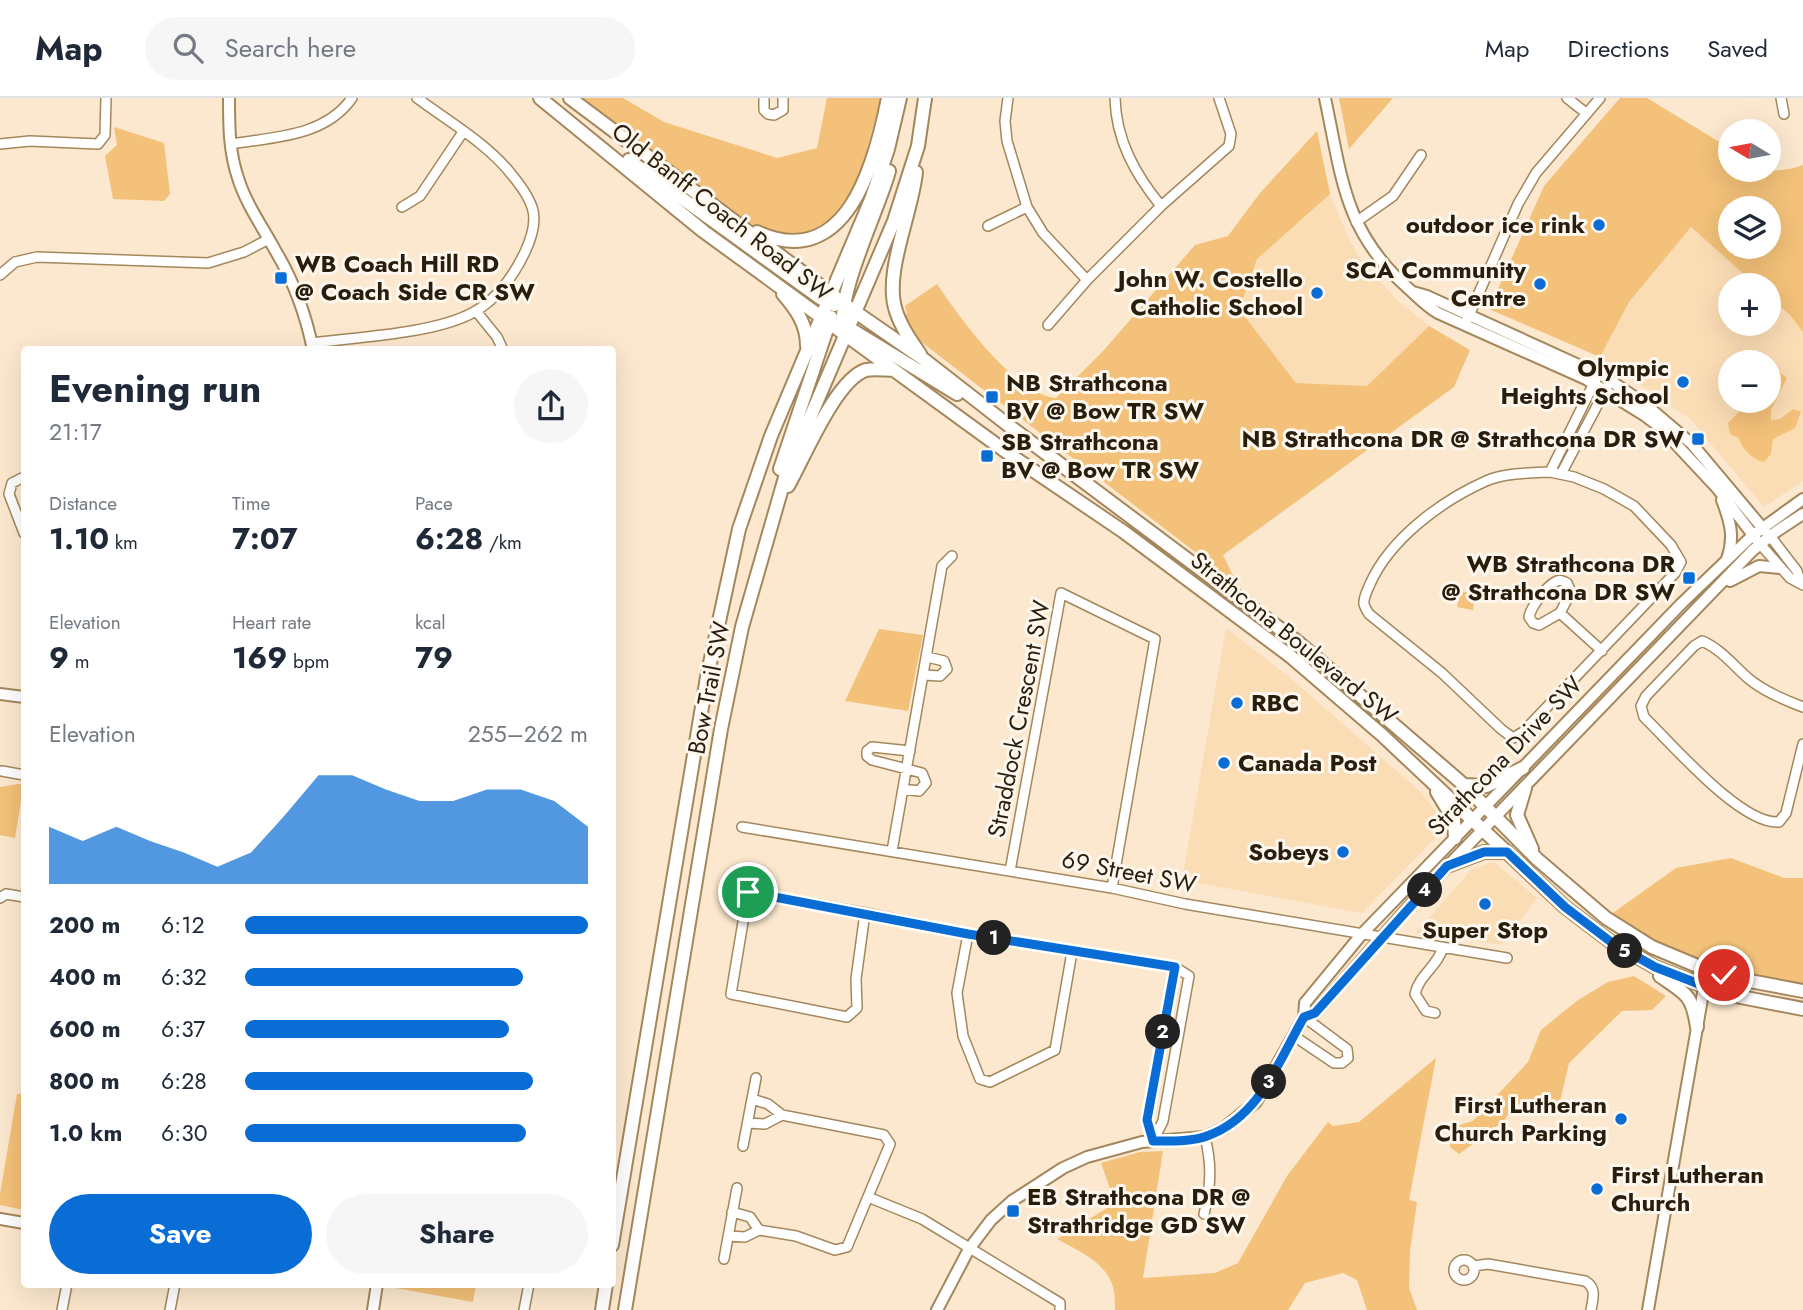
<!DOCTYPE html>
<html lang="en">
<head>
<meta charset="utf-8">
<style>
  body { margin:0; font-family:Jost,sans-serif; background:#f6f6f7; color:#1f2937; height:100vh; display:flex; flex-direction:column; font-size:26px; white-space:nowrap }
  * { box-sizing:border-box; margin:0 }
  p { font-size:23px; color:#747a83 }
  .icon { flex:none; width:38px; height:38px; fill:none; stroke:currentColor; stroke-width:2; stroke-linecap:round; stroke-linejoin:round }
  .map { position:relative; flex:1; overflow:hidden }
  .sheet { position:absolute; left:21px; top:248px; width:595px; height:942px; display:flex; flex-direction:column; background:#fff; border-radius:7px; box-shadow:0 7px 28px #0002 }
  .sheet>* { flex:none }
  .needle { width:46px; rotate:280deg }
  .tools { position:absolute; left:1718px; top:21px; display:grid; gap:14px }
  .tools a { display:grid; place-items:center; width:63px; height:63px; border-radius:50%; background:#fff; box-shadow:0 7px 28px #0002; font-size:35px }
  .pin { position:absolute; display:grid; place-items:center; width:60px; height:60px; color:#fff; margin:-30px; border:4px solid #fff; border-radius:50%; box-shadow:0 2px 7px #0007 }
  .km { position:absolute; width:35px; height:35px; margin:-18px; border-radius:50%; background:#222; color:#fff; font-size:19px; line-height:35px; text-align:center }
  .round { display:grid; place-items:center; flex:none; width:74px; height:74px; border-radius:37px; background:#f6f6f7 }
  .summary { display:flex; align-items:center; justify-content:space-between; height:119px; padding:0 28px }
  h1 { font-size:38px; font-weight:700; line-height:52px }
  .stats { display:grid; grid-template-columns:repeat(3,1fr); gap:10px; height:119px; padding:7px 28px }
  .stats div { display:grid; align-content:center }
  .stats b { font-size:30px; font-weight:700 }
  .stats small { font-size:19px; font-weight:400 }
  .stats p { font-size:19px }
  .chart { height:196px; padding:14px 28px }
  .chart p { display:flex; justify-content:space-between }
  .chart svg { width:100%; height:126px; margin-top:7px; fill:#0a6dd5; opacity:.7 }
  .button { display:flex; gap:14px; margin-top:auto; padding:14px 28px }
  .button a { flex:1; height:80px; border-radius:42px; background:#0a6dd5; color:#fff; font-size:28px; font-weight:700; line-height:80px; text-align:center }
  .button a+a { background:#f6f6f7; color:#1f2937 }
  ul { padding:0 28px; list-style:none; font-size:23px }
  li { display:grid; grid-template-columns:112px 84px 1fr; align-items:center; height:52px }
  li i { height:18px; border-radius:9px; background:#0a6dd5 }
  header { display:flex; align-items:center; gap:42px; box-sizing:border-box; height:98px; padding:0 35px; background:#fff; border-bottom:2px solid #e0e1e3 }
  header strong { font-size:33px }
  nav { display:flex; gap:38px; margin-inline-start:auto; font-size:24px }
  .search { width:490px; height:63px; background:#f6f6f7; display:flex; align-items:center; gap:18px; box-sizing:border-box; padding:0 24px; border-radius:38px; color:#747a83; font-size:26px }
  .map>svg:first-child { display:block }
  .built { fill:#fbddb5; fill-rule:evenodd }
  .green { fill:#f3c179; fill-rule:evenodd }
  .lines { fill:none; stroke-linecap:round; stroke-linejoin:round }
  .minor-casing { stroke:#a4875d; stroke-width:12 }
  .tertiary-casing { stroke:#a4875d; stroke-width:14 }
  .secondary-casing { stroke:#a4875d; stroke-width:16 }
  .minor { stroke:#fff; stroke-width:9 }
  .tertiary { stroke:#fff; stroke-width:10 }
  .secondary { stroke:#fff; stroke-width:12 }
  .route-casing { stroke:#fff; stroke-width:14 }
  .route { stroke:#0a6dd5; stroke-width:9 }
  .poi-dot { fill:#0a6dd5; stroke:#fef7ee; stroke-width:2.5 }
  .labels { text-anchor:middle; stroke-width:6; stroke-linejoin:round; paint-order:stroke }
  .street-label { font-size:24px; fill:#291e0c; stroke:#fef7ee }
  .poi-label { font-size:24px; font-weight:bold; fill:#291e0c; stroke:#fef7ee; text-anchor:end }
</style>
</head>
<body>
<header>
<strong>Map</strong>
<div class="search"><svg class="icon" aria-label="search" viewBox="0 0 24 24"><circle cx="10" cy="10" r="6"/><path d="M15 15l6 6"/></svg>Search here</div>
<nav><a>Map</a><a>Directions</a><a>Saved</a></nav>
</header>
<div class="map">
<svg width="1803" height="1212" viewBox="0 0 1803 1212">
  <rect width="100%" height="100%" fill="#fbe8ce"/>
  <path class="built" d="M1330,96L1349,141L1363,165L1396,201L1429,228L1367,288L1296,285L1239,211L1257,161Z
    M1691,129L1756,187H1731V226H1769V199L1790,217L1803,234V383L1764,409L1690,321L1600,259L1629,204ZM1731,264H1769V303H1731Z
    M1226,530L1288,578L1423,696L1446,729L1362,815L1182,782Z
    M1494,764L1537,800L1502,847L1415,835L1472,771Z"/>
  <path class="green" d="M575,0H623L664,24L777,60L817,50L827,0H881L858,83L845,109L820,133L793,141L756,129Z
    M1339,0H1393L1349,51Z
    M1620,0H1647L1731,51V72C1755,72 1780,76 1803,67V234L1790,217L1769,199V187H1756L1691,129L1629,204L1600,259L1489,211L1544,88ZM1731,110H1769V149H1731Z
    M114,29L164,45L170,96L164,103L113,101L105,58L117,47Z
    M1317,33L1330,96L1257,161L1239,211L1296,285L1367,288L1429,228L1470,252L1454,289L1223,457L1232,476L1240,483H1233L920,243L904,218L907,216L905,208L937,186C961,221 1013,295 1056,300L1104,252L1195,147L1228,138L1260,95Z
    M1769,266L1787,280L1771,312V322L1780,321L1793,311L1801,314L1795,330L1773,341L1771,356L1764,364C1753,362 1741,350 1739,340L1730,336L1728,325L1740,313L1752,314L1756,303H1769Z
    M1460,493L1475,496L1473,512L1457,509Z
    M1664,530L1667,533L1582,623L1580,620Z
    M879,531L923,537L908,613L845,603Z
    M24,685L15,740L0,737V689Z
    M1731,760L1784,780H1803V890L1719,872L1655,845L1610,817L1676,770Z
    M1634,878L1666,898L1652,912L1622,913L1569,965L1559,1008L1524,1005L1514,1007L1504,1023L1459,1056L1450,1049V1030L1473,1023L1528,964L1541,932L1578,902L1608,884Z
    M1436,960L1409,1102L1417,1104L1410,1153L1409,1190L1417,1212H1367L1357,1182L1343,1175L1305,1185L1288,1212H1115C1115,1205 1115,1196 1113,1189C1106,1164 1077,1152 1057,1141L1112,1107L1114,1102L1101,1065L1140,1054L1163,1053L1143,1180L1215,1175L1238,1165L1287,1078L1328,1024L1333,1028L1359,1024Z
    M24,982V1112L0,1107V1096L17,996H22Z
    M390,1187V1186L476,1187L473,1204L390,1189Z"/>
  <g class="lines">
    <g class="minor-casing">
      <path id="minor" d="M764,0V12L768,16L774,17L783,12V0
        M1008,0L1005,23L1007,43L1027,109L1043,135L1087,182
        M1115,0C1116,42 1135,76 1161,108
        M1567,0L1586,15
        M1781,0L1784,16
        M0,46L30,43L98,46L105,37L106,0
        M231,46C273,39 325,39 352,0
        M402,109L420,98L463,34
        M1356,124L1393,98L1421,57
        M988,128L1027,109
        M0,177L15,164L37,159L208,165L244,154L269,141
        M476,213L497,239L503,252
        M1467,222L1518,106L1536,75L1600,0
        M1048,227L1087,182L1161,108L1229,48L1231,36L1219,0
        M312,245C357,239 435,236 474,214C497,201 514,177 525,154C541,120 535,105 512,77C488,46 448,23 417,0
        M1550,374L1574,379L1604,391L1634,408L1671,447L1681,464L1675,475L1523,634L1513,640L1501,631L1442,575L1369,516C1367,513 1365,510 1364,506C1363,500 1368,491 1370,486C1390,441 1441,403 1486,383C1505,375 1529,375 1550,374Z
        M1550,374L1596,281
        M1561,376L1608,287
        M24,379L12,385L9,396L24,435
        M1770,438L1797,473L1801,486
        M1760,446L1790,480L1803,487
        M1560,515L1539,527L1533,525L1529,519C1531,509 1545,490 1555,484C1560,481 1562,483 1567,485L1571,494L1560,515L1602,553
        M924,577L940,578L947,571L944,563L927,559
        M1803,609C1784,602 1765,594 1749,581C1734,568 1721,551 1702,543L1694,548L1646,598L1641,608L1644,619C1672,646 1741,727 1779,724L1786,715L1803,646
        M2,673L24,677
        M903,691L919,693L926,685L922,675L872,662L867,658V653L872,649L910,653
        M742,729L1112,790L1185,806L1507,860
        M892,753L942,468L952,458
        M1010,773L1061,495L1155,541L1112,790
        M748,794L865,815L856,881L857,910L847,919L731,896Z
        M0,800L6,796L24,799
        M865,815L968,836L1175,869L1189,878L1163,1023L1153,1043
        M968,836L957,895L963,938L980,981L990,984L1055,952L1072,854
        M1435,915L1426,913L1415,896C1419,877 1438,868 1443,849
        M1294,938L1334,965H1342L1348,960L1347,951L1304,919
        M748,1025L765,1026L782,1017
        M1153,1043L1147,1022L1175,869
        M743,1048L756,980
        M868,1099L922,1121L1060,1205V1212
        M732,1114L750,1119L759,1132
        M1204,1116C1211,1088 1212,1067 1205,1039
        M728,1138L745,1139L759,1132L796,1138L835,1152L847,1149L890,1046L884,1037L782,1017L768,1006L752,1001
        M724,1161L737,1090
        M1454 1172a10 10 0 1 1 20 0a10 10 0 1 1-20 0Z
        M1474,1168L1488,1166L1585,1183C1597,1190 1593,1200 1591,1212
        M62,1212L67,1186
        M170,1212L175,1186
        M524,1212L529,1186"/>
    </g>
    <g class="tertiary-casing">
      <path id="tertiary" d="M229,0C229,27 229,54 238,80C246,106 262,128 275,152C293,182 306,217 313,252
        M1325,0C1342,80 1344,134 1409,191C1419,200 1426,208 1438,215L1586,281L1644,317L1660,329L1717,390L1756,441
        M1413,194L1427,198L1605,279L1646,307L1692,346L1765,433
        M1722,402C1730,423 1735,439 1727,461
        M1730,483L1759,468L1780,470
        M0,596L24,599
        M1304,919L1315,915L1413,804L1753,452L1777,433L1803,416
        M0,1121L24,1125
        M373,1212L377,1186
        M937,1212L969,1151L991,1122L1012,1103L1063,1070L1087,1059L1142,1044L1205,1039L1224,1030L1256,1004L1304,919L1305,905L1361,837L1682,505L1753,437L1803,401
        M1648,1212L1707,872"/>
    </g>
    <g class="secondary-casing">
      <path id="secondary" d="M540,0L703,133L1012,358L1124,434L1290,558L1382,637L1565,809L1611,844L1655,869L1704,888L1741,899L1803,911
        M570,0L854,213L922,260L1008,327L1299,545L1464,687L1537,761L1606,820L1652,849L1707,872L1739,881L1803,893
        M629,62L820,200L834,207
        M916,74C912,116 883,176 896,213C901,229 911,243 920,256
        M757,134C847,175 875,65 888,0
        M783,196C797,212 807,227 807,248
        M841,225L957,296
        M844,233C835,198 879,111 889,73
        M780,371L831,219
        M788,388C804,360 836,281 866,272C875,270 885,272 894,272
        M1464,687L1486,688L1523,670
        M1525,690L1517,717L1532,751
        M1437,694L1454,722L1455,740
        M1447,768L1484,754H1507
        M1660,878C1686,896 1692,896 1697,929
        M612,1147L707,579L739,431L771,338L872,99L888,51L900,0
        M602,1212L606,1186
        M625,1212L721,631L742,529L786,376L894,123L918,48L925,0"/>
    </g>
    <use href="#minor" class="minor"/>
    <use href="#tertiary" class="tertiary"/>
    <use href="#secondary" class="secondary"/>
  </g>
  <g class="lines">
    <g class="route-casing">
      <path id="route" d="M748,794L968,836L1175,869L1147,1022L1153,1043C1170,1043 1191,1044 1207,1038C1260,1019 1278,964 1304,919L1315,915L1447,768L1484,754H1507L1565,809L1611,844L1655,869L1704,888L1707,872L1724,877"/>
    </g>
    <use href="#route" class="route"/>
  </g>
  <g class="poi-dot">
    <circle cx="1599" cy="127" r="7"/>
    <rect x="274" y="173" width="14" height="14" rx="3.5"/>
    <circle cx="1540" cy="186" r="7"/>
    <circle cx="1317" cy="195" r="7"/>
    <circle cx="1683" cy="284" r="7"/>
    <rect x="985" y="292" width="14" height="14" rx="3.5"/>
    <rect x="1691" y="334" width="14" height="14" rx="3.5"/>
    <rect x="980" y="351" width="14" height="14" rx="3.5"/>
    <rect x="1682" y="473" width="14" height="14" rx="3.5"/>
    <circle cx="1237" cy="605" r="7"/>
    <circle cx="1224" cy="665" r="7"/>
    <circle cx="1343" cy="754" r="7"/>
    <circle cx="1485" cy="806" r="7"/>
    <circle cx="1621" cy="1021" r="7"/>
    <circle cx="1597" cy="1091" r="7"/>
    <rect x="1006" y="1106" width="14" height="14" rx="3.5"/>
  </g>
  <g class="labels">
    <g class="street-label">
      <text transform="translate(722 114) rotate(38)" y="8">Old Banff Coach Road SW</text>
      <text transform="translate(1294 540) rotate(39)" y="8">Strathcona Boulevard SW</text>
      <text transform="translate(709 590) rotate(-79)" y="8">Bow Trail SW</text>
      <text transform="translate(1019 621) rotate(-79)" y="8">Straddock Crescent SW</text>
      <text transform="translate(1505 658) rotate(-46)" y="8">Strathcona Drive SW</text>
      <text transform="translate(1129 774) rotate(11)" y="8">69 Street SW</text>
    </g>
    <g class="poi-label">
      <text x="1585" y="135">outdoor ice rink</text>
      <text x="295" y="174" text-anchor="start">WB Coach Hill RD<tspan x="295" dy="28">@ Coach Side CR SW</tspan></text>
      <text x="1526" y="180">SCA Community<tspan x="1526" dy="28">Centre</tspan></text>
      <text x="1303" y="189">John W. Costello<tspan x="1303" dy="28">Catholic School</tspan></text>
      <text x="1669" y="278">Olympic<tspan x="1669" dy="28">Heights School</tspan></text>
      <text x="1006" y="293" text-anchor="start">NB Strathcona<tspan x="1006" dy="28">BV @ Bow TR SW</tspan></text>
      <text x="1684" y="349">NB Strathcona DR @ Strathcona DR SW</text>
      <text x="1001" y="352" text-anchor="start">SB Strathcona<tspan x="1001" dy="28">BV @ Bow TR SW</tspan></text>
      <text x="1675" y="474">WB Strathcona DR<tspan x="1675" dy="28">@ Strathcona DR SW</tspan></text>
      <text x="1251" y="613" text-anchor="start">RBC</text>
      <text x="1238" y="673" text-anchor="start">Canada Post</text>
      <text x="1329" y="762">Sobeys</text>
      <text x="1485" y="840" text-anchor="middle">Super Stop</text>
      <text x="1607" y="1015">First Lutheran<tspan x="1607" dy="28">Church Parking</tspan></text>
      <text x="1611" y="1085" text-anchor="start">First Lutheran<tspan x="1611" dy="28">Church</tspan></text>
      <text x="1027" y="1107" text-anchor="start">EB Strathcona DR @<tspan x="1027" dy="28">Strathridge GD SW</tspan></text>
    </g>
  </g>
</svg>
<div class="tools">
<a><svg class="needle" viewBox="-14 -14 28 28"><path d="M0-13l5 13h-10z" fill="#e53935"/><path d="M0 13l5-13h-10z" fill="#747a83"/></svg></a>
<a><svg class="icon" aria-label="layers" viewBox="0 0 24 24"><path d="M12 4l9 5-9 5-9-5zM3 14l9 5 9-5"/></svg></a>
<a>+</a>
<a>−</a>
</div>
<div class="pin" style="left:748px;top:794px;background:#1e9e55"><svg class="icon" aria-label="arrive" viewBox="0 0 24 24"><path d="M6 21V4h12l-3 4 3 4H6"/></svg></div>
<div class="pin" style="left:1724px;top:877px;background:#d93025"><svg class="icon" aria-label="check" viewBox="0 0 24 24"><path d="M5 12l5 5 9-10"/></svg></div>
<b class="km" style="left:994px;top:840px">1</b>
<b class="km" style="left:1163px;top:934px">2</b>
<b class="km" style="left:1269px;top:984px">3</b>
<b class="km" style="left:1425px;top:792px">4</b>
<b class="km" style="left:1625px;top:853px">5</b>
<section class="sheet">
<div class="summary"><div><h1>Evening run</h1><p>21:17</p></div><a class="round"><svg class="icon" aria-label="share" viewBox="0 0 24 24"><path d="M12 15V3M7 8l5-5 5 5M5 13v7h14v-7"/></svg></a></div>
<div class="stats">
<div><p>Distance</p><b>1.10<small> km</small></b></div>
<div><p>Time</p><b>7:07</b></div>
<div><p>Pace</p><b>6:28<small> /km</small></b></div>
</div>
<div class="stats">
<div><p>Elevation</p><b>9<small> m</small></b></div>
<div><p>Heart rate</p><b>169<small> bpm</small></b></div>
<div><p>kcal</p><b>79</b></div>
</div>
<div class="chart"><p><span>Elevation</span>255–262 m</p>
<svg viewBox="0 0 160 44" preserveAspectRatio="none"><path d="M0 44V24L10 29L20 24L30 29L40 33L50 38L60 33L70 20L80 6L90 6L100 11L110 15L120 15L130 11L140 11L150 15L160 24V44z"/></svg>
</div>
<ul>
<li><b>200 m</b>6:12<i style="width:100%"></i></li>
<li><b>400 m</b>6:32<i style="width:81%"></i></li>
<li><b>600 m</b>6:37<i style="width:77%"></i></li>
<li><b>800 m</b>6:28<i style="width:84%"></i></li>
<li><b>1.0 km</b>6:30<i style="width:82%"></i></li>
</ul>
<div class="button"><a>Save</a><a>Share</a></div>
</section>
</div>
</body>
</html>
